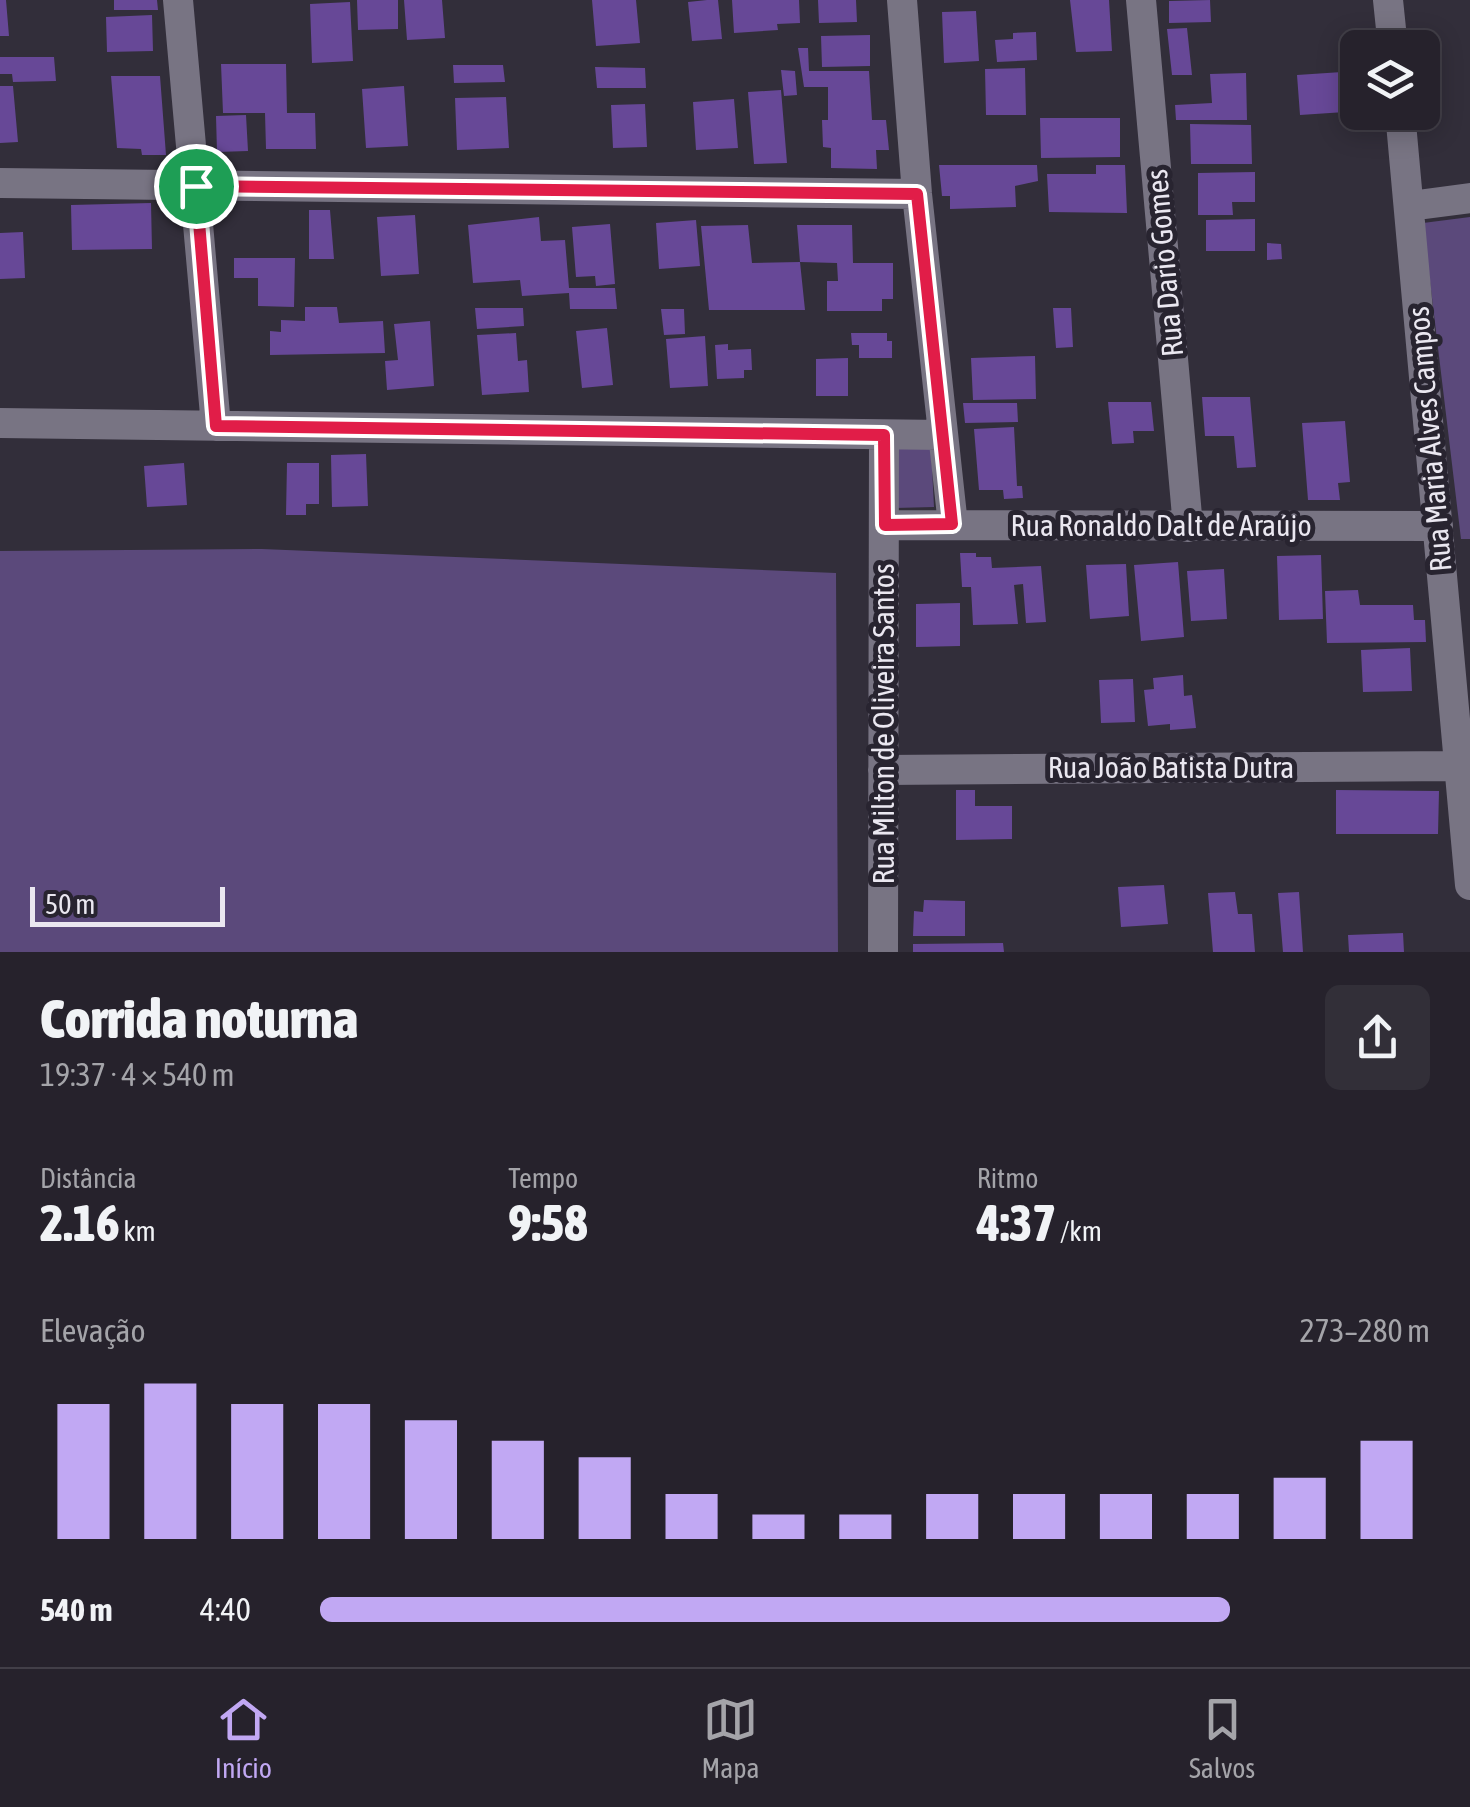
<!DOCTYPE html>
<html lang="pt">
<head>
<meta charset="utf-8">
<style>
  body { margin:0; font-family:"Asap Condensed",sans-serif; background:#322f38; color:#f1f3f6; height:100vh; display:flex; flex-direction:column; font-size:38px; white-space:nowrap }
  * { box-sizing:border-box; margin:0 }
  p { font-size:32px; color:#a4a4a9 }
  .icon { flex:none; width:55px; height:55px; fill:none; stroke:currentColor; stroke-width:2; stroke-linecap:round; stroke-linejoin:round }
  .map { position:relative; height:952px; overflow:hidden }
  .sheet { display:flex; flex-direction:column; background:#26222c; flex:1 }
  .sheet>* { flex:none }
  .buttons { position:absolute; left:1340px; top:30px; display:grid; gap:20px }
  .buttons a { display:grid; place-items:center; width:100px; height:100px; border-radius:15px; background:#26222c; box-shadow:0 5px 25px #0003,0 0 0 2px #423f48; font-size:50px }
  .scale { position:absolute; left:30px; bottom:25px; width:195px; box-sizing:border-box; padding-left:10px; border:5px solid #eae7f0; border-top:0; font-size:28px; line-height:35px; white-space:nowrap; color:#eae7f0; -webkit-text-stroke:8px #282430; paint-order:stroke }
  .pin { position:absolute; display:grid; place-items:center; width:85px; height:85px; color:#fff; margin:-42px; border:5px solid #fff; border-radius:50%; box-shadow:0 2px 10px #0007 }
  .round { display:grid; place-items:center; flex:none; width:105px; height:105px; border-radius:15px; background:#322f38 }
  .headline { display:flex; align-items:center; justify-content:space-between; height:170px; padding:0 40px }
  h1 { font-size:55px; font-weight:800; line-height:75px }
  .figures { display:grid; grid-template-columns:repeat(3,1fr); gap:15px; height:170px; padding:10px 40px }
  .figures div { display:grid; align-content:center }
  .figures b { font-size:50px; font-weight:800 }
  .figures small { font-size:28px; font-weight:400 }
  .figures p { font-size:28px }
  .chart { height:280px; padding:20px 40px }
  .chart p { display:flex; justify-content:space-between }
  .chart svg { width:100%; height:180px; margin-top:10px; stroke:#c1a8f3; stroke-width:6 }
  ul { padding:0 40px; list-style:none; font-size:32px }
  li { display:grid; grid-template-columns:160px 120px 1fr; align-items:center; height:75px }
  li i { height:25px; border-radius:12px; background:#c1a8f3 }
  .tabs { display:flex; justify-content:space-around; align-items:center; height:140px; border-top:2px solid #423f48; background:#26222c; font-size:28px; color:#a4a4a9 }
  .tabs a { display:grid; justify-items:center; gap:5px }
  .tabs .on { color:#c1a8f3 }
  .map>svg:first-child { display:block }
  .green { fill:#5b497b }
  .building { fill:#674897 }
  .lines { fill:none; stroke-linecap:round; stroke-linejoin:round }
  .minor { stroke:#787483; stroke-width:30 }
  .route-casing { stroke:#fff; stroke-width:20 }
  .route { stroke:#e11d48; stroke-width:12 }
  .labels { text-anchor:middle; stroke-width:10; stroke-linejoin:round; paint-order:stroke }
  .street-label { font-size:30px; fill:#eae7f0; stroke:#282430 }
</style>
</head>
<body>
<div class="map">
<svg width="1470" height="952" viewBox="0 0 1470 952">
  <rect width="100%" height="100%" fill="#322e3a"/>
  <path class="green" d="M1470,217V539H1461L1423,223Z
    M894,447L931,448L934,507L895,508Z
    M262,549L836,573L838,952H0V551Z"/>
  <path class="building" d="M0,0H6L9,36H0Z
    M114,0H157L158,10H114Z
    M357,0H398V29L358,30Z
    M404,0H442L445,38L407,40Z
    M592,0H636L640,43L596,46Z
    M707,0H718L722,39L692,41L688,2Z
    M732,0H799L800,23L777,24L778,30L734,33Z
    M818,0H856L857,22L819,23Z
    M1070,0H1109L1112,51L1076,52Z
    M1210,0L1211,22L1169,23V1Z
    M350,2L353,61L312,63L310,4Z
    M976,11L979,61L944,63L942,12Z
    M152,15L153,51L107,52L106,17Z
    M1187,28L1192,75H1172L1167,29Z
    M1036,32L1037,60L997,62L995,40L1013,39V33Z
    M870,35V66L822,67L821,36Z
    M798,48H808L809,71H869L872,120H886L889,150H876L877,169L831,168V148L823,147L822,120H828V87H804Z
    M0,57H54L56,81L13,82L12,74H0Z
    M221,64H286L287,113H315L316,149H266L265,113H223Z
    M453,65H503L505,82L454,83Z
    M595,67L645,68L646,88H597Z
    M1025,68L1026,115H986L985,69Z
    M781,70L795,71L797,95L784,96Z
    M1342,72L1345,112L1300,115L1297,75Z
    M1246,73L1247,120H1176L1175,105L1212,103L1210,74Z
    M111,76H160L166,155H142L141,149L117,148Z
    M0,86H13L18,142L0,143Z
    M404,86L408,146L366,148L362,89Z
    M781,90L787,163L754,164L748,92Z
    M506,97L509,148L457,150L455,98Z
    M734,99L738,148L696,150L693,102Z
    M645,104L647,147L613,148L611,105Z
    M246,115L248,151L217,152L216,116Z
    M1040,118H1120V157L1041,158Z
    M1190,124L1251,125L1252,164H1191Z
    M939,165H1037L1038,181L1015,186L1016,207L950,209V196H942Z
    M1096,165H1125L1127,213L1049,212L1047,174H1096Z
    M1255,172V202H1232L1233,215H1198V173Z
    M151,203L152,249L72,250L71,205Z
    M309,210H330L334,259H309Z
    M415,215L419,274L381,276L377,217Z
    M539,217L541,241L565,240L569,288H615L617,309H570L569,293L522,296L520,280L473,283L468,225Z
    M1255,219V251H1206V220Z
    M696,220L700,266L659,269L656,223Z
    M610,224L615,284L596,286L595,276L576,277L572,227Z
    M748,225L752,263L800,262L805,310H709L701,226Z
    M797,225H852L853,263H893V299H882V311H827V281H838L837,263L800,262Z
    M23,232L25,278L0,279V233Z
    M1267,243L1281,244L1282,259L1267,260Z
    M234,258H295L294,307L258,306V278H234Z
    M305,307H337L339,323L383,321L385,353L270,355V331L281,332V320L305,321Z
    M475,308H523L524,326L477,329Z
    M1053,308H1071L1073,347L1056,348Z
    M661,309H684L685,334L664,335Z
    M430,321L434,386L387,390L385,361L398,360L394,324Z
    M607,328L613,385L582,388L576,331Z
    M516,333L518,361L527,360L529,392L482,395L477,335Z
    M851,333H887V341H892V358H859V345H852Z
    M705,336L708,386L670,388L666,339Z
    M728,344V350L751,349L752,370H744V378L717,379L715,345Z
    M1035,356L1036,399L973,400L971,358Z
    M848,358V396H816V359Z
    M1202,397H1250L1256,467L1237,468L1234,436H1205Z
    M1108,402H1151L1154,431H1133L1134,443L1112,444Z
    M963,403H1017L1018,422L965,423Z
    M1345,421L1350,482L1338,483L1340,500H1308L1302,423Z
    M1014,427L1017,486H1022L1023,498L1004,499L1003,490H979L974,429Z
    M366,454L368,506L332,507L331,455Z
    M184,463L187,505L147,507L144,466Z
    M287,463H319V504H306V515H286Z
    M960,553H976V557H991L992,568L1041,566L1046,622L1026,623L1023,584L1014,585L1018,624L973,625L971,587H962Z
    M1321,555L1323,619L1279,620L1277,556Z
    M1178,562L1184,637L1141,641L1134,565Z
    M1126,564L1129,616L1090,619L1086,565Z
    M1224,569L1227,619L1191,621L1187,571Z
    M1358,590L1360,605H1413L1414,620H1425L1426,642L1327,643L1325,591Z
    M960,603V646L916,647V604Z
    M1410,648L1412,691L1363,692L1361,650Z
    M1183,675L1184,696L1192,695L1196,728L1170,730V724L1148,726L1144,690L1154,689L1153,678Z
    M1133,679L1135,722L1101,723L1099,680Z
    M956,790H975V806H1012V839L956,840Z
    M1336,790L1439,791L1438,834H1336Z
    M1164,885L1168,924L1121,927L1118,887Z
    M1235,892L1238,914H1252L1255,952H1213L1208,893Z
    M1299,892L1303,952H1283L1278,893Z
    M924,900L965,901V936H913L914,911L923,912Z
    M1403,933L1404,952H1349L1348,935Z
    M1003,943L1004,952H913V944Z"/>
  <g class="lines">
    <path class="minor" d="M178,0L216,426
      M902,0L917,194L953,525
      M1141,0L1188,527
      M1388,0L1393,48
      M1400,112L1470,885
      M0,183L917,194
      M1410,206L1470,198
      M0,423L943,435
      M885,525L1438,526
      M883,770L1459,766
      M883,952L884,435"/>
  </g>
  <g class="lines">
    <g class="route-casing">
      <path id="route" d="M196,186L917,194L952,524L885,525L884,435L216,426Z"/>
    </g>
    <use href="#route" class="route"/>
  </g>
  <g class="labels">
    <g class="street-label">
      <text transform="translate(1165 263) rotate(-95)" y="10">Rua Dario Gomes</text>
      <text transform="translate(1430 439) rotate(-95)" y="10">Rua Maria Alves Campos</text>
      <text x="1161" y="536">Rua Ronaldo Dalt de Araújo</text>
      <text transform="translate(884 724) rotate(-90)" y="10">Rua Milton de Oliveira Santos</text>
      <text x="1171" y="778">Rua João Batista Dutra</text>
    </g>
  </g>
</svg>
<div class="buttons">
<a><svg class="icon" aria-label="layers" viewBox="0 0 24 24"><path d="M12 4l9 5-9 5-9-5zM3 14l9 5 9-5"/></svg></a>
</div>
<div class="scale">50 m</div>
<div class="pin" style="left:196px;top:186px;background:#1e9e55"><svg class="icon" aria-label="arrive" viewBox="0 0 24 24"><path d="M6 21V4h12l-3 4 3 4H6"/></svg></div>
</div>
<section class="sheet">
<div class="headline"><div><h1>Corrida noturna</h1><p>19:37 · 4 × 540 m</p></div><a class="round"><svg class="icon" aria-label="share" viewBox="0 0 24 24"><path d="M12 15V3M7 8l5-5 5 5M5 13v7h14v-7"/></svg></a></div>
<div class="figures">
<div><p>Distância</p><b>2.16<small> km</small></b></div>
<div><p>Tempo</p><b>9:58</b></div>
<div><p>Ritmo</p><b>4:37<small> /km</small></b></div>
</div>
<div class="chart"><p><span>Elevação</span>273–280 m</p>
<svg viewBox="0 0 160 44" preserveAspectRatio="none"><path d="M5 44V11M15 44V6M25 44V11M35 44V11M45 44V15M55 44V20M65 44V24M75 44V33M85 44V38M95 44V38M105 44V33M115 44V33M125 44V33M135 44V33M145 44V29M155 44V20"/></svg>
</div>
<ul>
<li><b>540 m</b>4:40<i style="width:82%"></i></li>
</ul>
</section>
<nav class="tabs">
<a class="on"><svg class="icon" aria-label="home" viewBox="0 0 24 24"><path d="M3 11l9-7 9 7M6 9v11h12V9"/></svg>Início</a>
<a><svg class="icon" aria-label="map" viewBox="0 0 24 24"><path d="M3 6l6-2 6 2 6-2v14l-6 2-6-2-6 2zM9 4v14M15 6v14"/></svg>Mapa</a>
<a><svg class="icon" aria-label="saved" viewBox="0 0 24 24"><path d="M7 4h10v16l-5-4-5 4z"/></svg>Salvos</a>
</nav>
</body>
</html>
